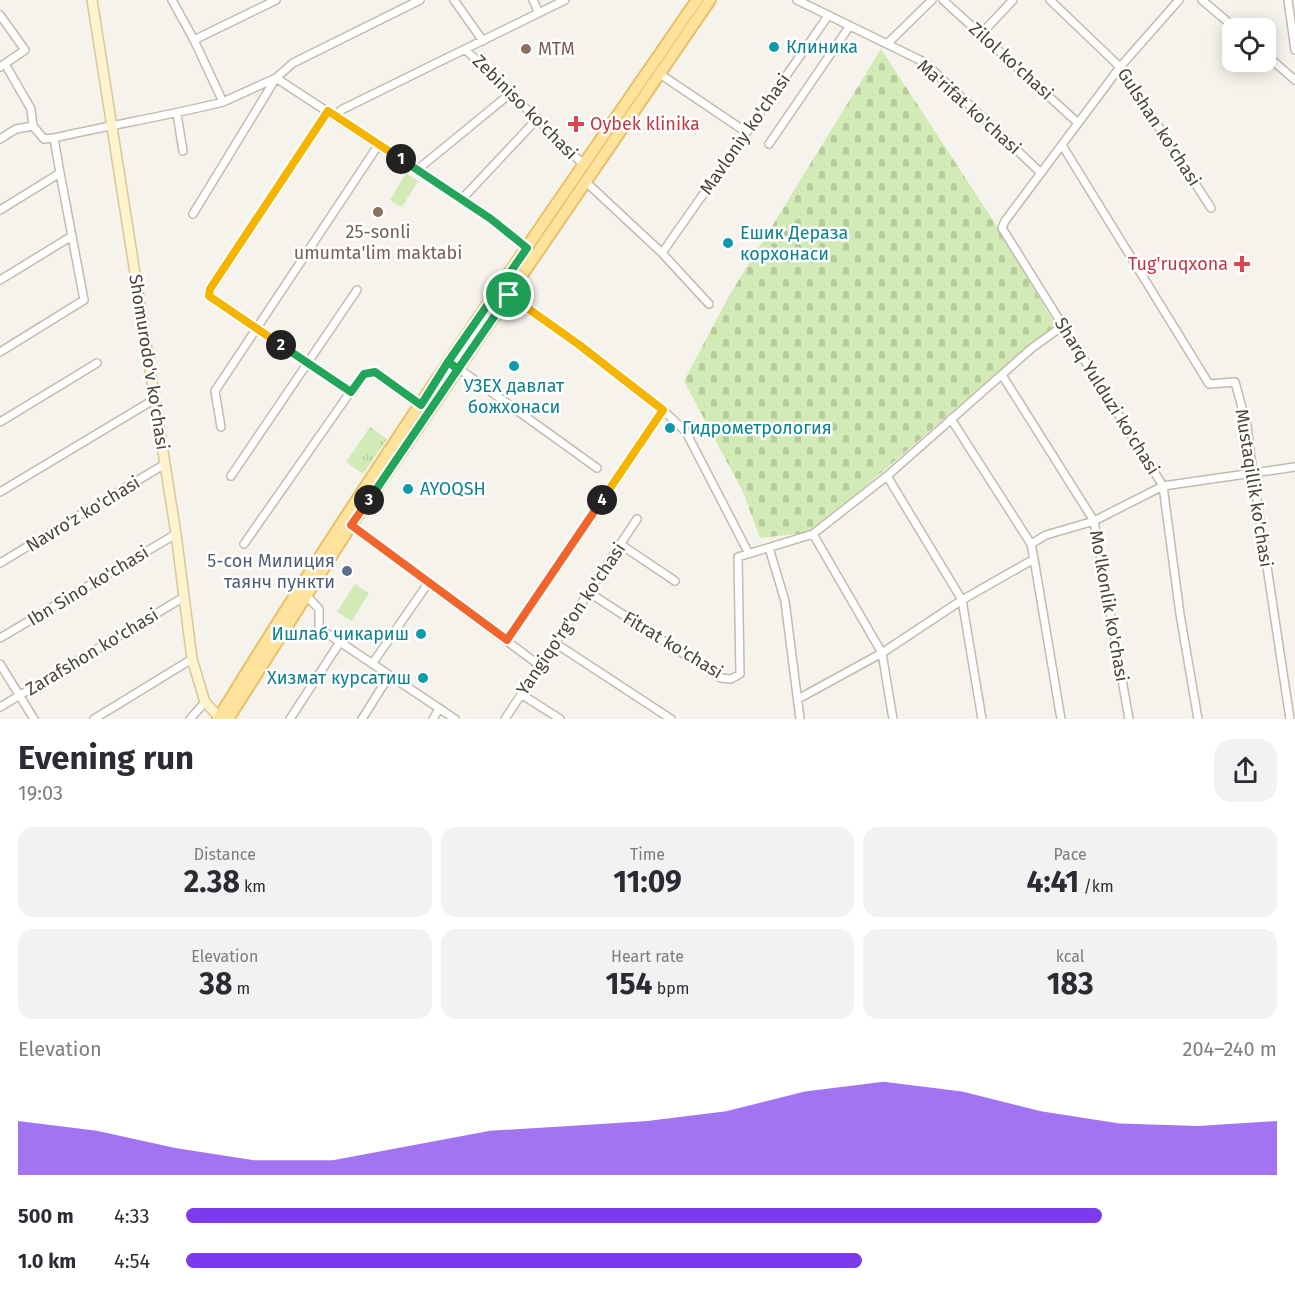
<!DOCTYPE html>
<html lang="en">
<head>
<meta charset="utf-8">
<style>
  body { margin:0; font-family:"Fira Sans",sans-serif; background:#f2f2f3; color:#2b2b33; height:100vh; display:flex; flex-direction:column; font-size:22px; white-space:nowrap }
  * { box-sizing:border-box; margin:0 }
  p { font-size:20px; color:#7c7c81 }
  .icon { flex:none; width:33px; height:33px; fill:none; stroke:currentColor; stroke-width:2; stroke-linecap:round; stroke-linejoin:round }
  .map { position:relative; height:719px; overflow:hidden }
  .details { display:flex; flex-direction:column; background:#fff; flex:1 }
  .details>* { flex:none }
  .buttons { position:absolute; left:1222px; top:18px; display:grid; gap:12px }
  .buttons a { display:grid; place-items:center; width:54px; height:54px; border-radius:12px; background:#fff; box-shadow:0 3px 15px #0003; font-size:30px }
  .pin { position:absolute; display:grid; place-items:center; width:51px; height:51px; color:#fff; margin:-26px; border:3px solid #fff; border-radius:50%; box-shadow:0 2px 6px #0007 }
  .km { position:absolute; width:30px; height:30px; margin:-15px; border-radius:50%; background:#222; color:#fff; font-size:16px; line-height:30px; text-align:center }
  .round { display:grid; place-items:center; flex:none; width:63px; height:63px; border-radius:18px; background:#f2f2f3 }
  .summary { display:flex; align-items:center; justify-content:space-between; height:102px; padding:0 18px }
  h1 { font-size:33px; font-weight:700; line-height:45px }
  .metrics { display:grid; grid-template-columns:repeat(3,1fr); gap:9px; height:102px; padding:6px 18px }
  .metrics div { display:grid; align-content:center; border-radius:15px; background:#f2f2f3; text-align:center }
  .metrics b { font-size:30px; font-weight:700 }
  .metrics small { font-size:16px; font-weight:400 }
  .metrics p { font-size:16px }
  .chart { height:168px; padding:12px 18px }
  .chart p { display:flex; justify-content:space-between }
  .chart svg { width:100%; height:108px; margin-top:6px; fill:#7c3aed; opacity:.7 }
  ul { padding:0 18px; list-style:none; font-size:20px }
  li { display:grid; grid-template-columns:96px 72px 1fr; align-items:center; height:45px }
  li i { height:15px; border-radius:8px; background:#7c3aed }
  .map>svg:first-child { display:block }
  .grass { fill:url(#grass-tufts) }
  .cemetery { fill:url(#cemetery-stones) }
  .pitch { fill:#d2eab5 }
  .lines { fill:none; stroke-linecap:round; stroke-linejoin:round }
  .street-casing { stroke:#c2bbae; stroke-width:10 }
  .secondary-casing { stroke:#d6c79b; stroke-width:12 }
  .primary-casing { stroke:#e6c16a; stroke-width:14 }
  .street { stroke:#fff; stroke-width:7 }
  .secondary { stroke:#fff3cd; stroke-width:9 }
  .primary { stroke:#ffe39c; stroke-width:10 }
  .split-1-casing { stroke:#fff; stroke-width:12 }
  .split-2-casing { stroke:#fff; stroke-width:12 }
  .split-3-casing { stroke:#fff; stroke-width:12 }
  .split-4-casing { stroke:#fff; stroke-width:12 }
  .split-5-casing { stroke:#fff; stroke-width:12 }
  .split-1 { stroke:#22a559; stroke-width:8 }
  .split-2 { stroke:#f5b400; stroke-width:8 }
  .split-3 { stroke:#22a559; stroke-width:8 }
  .split-4 { stroke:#f0652b; stroke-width:8 }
  .split-5 { stroke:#f5b400; stroke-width:8 }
  .culture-dot { fill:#0f9aa8; stroke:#fff; stroke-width:2 }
  .education-dot { fill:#8d6e63; stroke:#fff; stroke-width:2 }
  .health-dot { fill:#e0444e; stroke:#fff; stroke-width:2 }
  .service-dot { fill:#5c6f8a; stroke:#fff; stroke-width:2 }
  .labels { text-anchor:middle; stroke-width:5; stroke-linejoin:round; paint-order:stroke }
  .culture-label { font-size:18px; fill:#0d838f; stroke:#fff; text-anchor:start }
  .education-label { font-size:18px; fill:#785e54; stroke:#fff; text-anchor:start }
  .street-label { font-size:18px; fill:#4b4439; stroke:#fff }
  .health-label { font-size:18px; fill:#be3a42; stroke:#fff; text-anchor:start }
  .service-label { font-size:18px; fill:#4e5e75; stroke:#fff; text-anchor:end }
</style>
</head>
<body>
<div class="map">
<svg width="1295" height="719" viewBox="0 0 1295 719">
  <defs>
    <pattern id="grass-tufts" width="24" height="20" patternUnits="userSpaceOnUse" patternTransform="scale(1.5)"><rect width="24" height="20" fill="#d2eab5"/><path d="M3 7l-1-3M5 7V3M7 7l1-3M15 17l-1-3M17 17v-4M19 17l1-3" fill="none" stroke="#b6ca9c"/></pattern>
    <pattern id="cemetery-stones" width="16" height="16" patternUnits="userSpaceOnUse" patternTransform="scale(1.5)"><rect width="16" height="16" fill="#d2eab5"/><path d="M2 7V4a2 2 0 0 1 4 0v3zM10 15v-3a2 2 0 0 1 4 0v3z" fill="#b6ca9c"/></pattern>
  </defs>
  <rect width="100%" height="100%" fill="#f6f3ec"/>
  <path class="grass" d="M370,427L387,439L363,474L346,462Z"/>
  <path class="cemetery" d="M881,49L998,228L1056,326L1003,368L861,490L806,533L760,538L743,492L684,381L729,296Z"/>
  <path class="pitch" d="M406,173L418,181L402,207L390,200Z
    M355,584L369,593L352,621L337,612Z"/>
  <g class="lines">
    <g class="street-casing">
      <path id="street" d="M172,0L194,40L276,0
        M454,0L483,41
        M533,0L539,13
        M797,0L924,62L1041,173
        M943,0L1078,123
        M1050,0L1120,67L1211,208
        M1179,0L1120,67L1005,221L1002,228L1163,486L1180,614L1198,719
        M1202,0L1235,28
        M1288,0L1295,50
        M0,15L25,50L0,67
        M981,34L1013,0
        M194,40L223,102L276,78
        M888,43L932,0
        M466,50L584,165
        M1266,55L1295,80
        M5,64L31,109L33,126L44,139L54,138
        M660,74L746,132
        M276,78L491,219L527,248
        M328,111L208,294L256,328L351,391L364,374L375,372L421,405
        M177,114L183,151
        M337,117L341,110L565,0
        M0,139L16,129L33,126
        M769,144L849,27
        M1062,145L1209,384L1235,382L1247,426L1253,474L1290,719
        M417,170L511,93
        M586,182L662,253L709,304
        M461,200L538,118
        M0,210L60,173L54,138C111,125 167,116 223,102
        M193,214L276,78L293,63L420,0
        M662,253L828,16
        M0,280L72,236
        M509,295L578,344L663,410L686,432L748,552
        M0,352L84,300L60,173
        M458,368L597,468
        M1002,375L1094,521L1129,719
        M951,419L1031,544
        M0,422L97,363
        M221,427L215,391L379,144
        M231,476L357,290
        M887,476L962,600L982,719
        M0,492L155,399
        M351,525L539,665
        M813,534L882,653L893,719
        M244,544L351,391
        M620,544L675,581
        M769,548L785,601L800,719
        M1034,559L1061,719
        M0,563L165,464
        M588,592L721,678L731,679L740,674L738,557L813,534L887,476L1032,348L1064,325
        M305,594L319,609V628L455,719
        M0,638L176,534
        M507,640L663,410
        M555,643L671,719
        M0,664L34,719
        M372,664L429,582
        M521,694L560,719
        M798,699L882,653L962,600L1034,559L1031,544L1046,535L1094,521L1163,486L1295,467
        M0,707L184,597
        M94,719L192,659
        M190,719L205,702
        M290,719L340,642
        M362,719L389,676
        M433,719L439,709
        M505,719L637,519"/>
    </g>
    <g class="secondary-casing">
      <path id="secondary" d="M92,0L176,534L192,659L205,702L219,717"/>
    </g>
    <g class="primary-casing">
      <path id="primary" d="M218,719C368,473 534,237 697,0
        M228,719L351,525L710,0"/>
    </g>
    <use href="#street" class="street"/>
    <use href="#secondary" class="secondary"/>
    <use href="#primary" class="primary"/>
  </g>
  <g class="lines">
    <g class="split-1-casing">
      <path id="split-1" d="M401,159L491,219L527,248L448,362L458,369L509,295"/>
    </g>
    <g class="split-2-casing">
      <path id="split-2" d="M281,345L209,296L210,289L328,111L401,159"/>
    </g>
    <g class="split-3-casing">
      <path id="split-3" d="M281,345L351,392L364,374L375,372L421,405L448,362L458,369L369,500"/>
    </g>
    <g class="split-4-casing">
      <path id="split-4" d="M369,500L351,525L507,640L602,500"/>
    </g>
    <g class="split-5-casing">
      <path id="split-5" d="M509,295L578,344L663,410L602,500"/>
    </g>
    <use href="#split-1" class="split-1"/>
    <use href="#split-2" class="split-2"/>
    <use href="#split-3" class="split-3"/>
    <use href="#split-4" class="split-4"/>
    <use href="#split-5" class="split-5"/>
  </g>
  <g class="culture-dot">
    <circle cx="774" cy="47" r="6"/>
    <circle cx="728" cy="243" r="6"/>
    <circle cx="514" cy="366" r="6"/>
    <circle cx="670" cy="428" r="6"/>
    <circle cx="408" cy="489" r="6"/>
    <circle cx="421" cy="634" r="6"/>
    <circle cx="423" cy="678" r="6"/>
  </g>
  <g class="education-dot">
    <circle cx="526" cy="49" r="6"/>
    <circle cx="378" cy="212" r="6"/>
  </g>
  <g class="health-dot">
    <path d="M573 115h6v6h6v6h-6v6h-6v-6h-6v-6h6z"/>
    <path d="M1239 255h6v6h6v6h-6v6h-6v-6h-6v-6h6z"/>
  </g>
  <circle class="service-dot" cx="347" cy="571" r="6"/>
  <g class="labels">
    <g class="culture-label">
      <text x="786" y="53">Клиника</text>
      <text x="740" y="239">Ешик Дераза<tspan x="740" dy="21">корхонаси</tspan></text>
      <text x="514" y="392" text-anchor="middle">УЗЕХ давлат<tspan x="514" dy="21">божхонаси</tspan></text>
      <text x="682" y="434">Гидрометрология</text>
      <text x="420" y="495">AYOQSH</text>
      <text x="409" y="640" text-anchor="end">Ишлаб чикариш</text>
      <text x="411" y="684" text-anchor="end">Хизмат курсатиш</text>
    </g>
    <g class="education-label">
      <text x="538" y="55">MTM</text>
      <text x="378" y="238" text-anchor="middle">25-sonli<tspan x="378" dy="21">umumta'lim maktabi</tspan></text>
    </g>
    <g class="street-label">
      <text transform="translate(1011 61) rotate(42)" y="6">Zilol ko'chasi</text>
      <text transform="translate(525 107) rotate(45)" y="6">Zebiniso ko'chasi</text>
      <text transform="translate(969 107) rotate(42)" y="6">Ma'rifat ko'chasi</text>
      <text transform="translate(1159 127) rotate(57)" y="6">Gulshan ko'chasi</text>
      <text transform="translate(745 134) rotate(-55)" y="6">Mavloniy ko'chasi</text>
      <text transform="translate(149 362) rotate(81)" y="6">Shomurodo'v ko'chasi</text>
      <text transform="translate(1107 396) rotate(58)" y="6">Sharq Yulduzi ko'chasi</text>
      <text transform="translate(1254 488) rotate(81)" y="6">Mustaqillik ko'chasi</text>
      <text transform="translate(83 514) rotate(-31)" y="6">Navro'z ko'chasi</text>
      <text transform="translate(88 586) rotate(-31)" y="6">Ibn Sino ko'chasi</text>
      <text transform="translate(1109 606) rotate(80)" y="6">Mo'lkonlik ko'chasi</text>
      <text transform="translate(571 619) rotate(-56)" y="6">Yangiqo'rg'on ko'chasi</text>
      <text transform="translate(673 645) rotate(31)" y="6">Fitrat ko'chasi</text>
      <text transform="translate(92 652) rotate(-31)" y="6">Zarafshon ko'chasi</text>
    </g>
    <g class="health-label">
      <text x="590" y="130">Oybek klinika</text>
      <text x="1228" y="270" text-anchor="end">Tug'ruqxona</text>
    </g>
    <g class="service-label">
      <text x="335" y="567">5-сон Милиция<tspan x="335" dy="21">таянч пункти</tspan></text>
    </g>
  </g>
</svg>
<div class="buttons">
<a><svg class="icon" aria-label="locate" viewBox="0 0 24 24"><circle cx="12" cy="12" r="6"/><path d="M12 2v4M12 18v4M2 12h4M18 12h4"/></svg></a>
</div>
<div class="pin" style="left:509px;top:295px;background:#1e9e55"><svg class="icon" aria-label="arrive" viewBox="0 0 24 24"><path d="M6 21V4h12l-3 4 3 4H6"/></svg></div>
<b class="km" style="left:401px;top:159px">1</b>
<b class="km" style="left:281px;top:345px">2</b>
<b class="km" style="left:369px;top:500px">3</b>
<b class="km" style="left:602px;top:500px">4</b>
</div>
<section class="details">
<div class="summary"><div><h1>Evening run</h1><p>19:03</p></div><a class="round"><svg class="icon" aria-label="share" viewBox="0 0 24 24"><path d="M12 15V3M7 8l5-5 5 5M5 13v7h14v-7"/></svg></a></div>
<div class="metrics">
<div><p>Distance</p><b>2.38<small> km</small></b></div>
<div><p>Time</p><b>11:09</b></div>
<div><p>Pace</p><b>4:41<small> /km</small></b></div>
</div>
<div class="metrics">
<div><p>Elevation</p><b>38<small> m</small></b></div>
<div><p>Heart rate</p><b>154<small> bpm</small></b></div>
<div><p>kcal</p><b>183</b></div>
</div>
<div class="chart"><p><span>Elevation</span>204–240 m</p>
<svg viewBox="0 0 160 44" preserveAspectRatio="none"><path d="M0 44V22L10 26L20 33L30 38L40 38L50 32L60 26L70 24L80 22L90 18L100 10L110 6L120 10L130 18L140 23L150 24L160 22V44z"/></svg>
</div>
<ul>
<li><b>500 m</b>4:33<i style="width:84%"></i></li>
<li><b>1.0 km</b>4:54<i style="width:62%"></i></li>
</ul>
</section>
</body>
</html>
